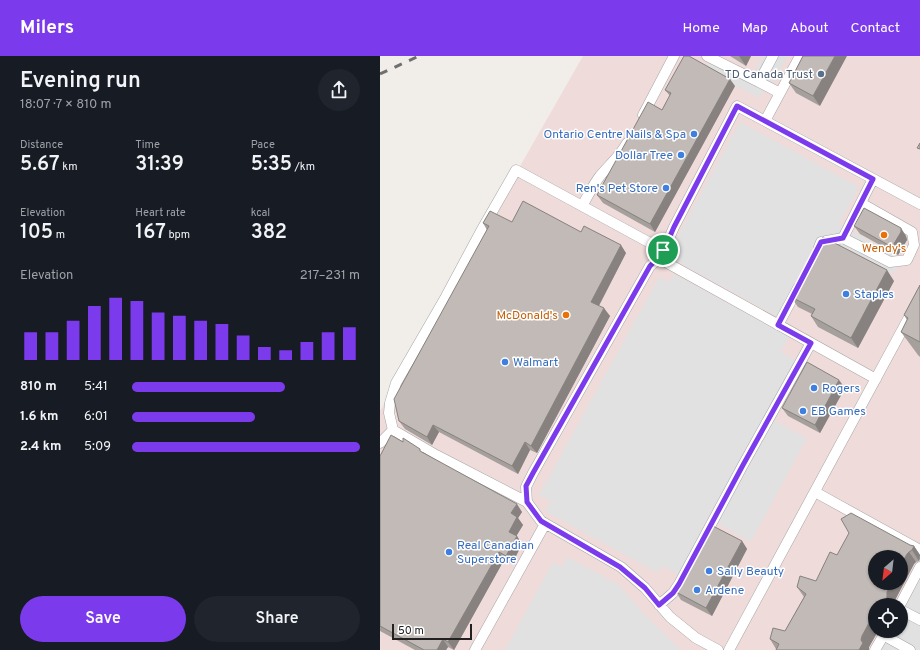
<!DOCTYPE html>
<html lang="en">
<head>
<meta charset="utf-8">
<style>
  body { margin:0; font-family:Overpass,sans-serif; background:#20242c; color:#f1f3f6; height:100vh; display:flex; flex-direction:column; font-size:15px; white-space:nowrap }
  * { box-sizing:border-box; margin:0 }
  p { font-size:13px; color:#9ea1a6 }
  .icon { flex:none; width:22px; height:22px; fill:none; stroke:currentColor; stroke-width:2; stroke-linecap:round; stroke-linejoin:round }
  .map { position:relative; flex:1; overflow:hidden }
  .details { display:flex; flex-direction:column; background:#171b24; width:380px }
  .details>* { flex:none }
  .needle { width:26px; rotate:208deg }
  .tools { position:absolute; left:488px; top:494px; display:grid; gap:8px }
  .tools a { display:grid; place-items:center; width:40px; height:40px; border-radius:50%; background:#171b24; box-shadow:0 1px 3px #0004; font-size:20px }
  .scale { position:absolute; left:12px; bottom:10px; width:80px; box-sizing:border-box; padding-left:4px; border:2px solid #212121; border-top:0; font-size:11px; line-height:14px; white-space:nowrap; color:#212121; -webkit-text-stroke:3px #fff; paint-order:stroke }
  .pin { position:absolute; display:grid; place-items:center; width:34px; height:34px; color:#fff; margin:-17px; border:2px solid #fff; border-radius:50%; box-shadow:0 1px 4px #0007 }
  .round { display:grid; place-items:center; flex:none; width:42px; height:42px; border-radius:21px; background:#20242c }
  .head { display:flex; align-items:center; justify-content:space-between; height:68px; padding:0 20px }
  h1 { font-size:22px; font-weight:600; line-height:30px }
  .figures { display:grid; grid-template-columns:repeat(3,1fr); gap:6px; height:68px; padding:4px 20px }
  .figures div { display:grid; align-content:center }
  .figures b { font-size:20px; font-weight:600 }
  .figures small { font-size:11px; font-weight:400 }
  .figures p { font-size:11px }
  .chart { height:112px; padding:8px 20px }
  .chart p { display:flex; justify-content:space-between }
  .chart svg { width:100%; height:72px; margin-top:4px; stroke:#7c3aed; stroke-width:6 }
  .primary-button { display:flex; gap:8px; margin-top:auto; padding:8px 20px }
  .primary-button a { flex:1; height:46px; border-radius:24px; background:#7c3aed; color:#fff; font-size:16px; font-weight:600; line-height:46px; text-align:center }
  .primary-button a+a { background:#20242c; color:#f1f3f6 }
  ul { padding:0 20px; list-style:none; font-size:13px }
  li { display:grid; grid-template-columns:64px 48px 1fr; align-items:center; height:30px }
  li i { height:10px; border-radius:5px; background:#7c3aed }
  header { display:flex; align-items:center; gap:24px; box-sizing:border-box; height:56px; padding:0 20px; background:#7c3aed; color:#fff }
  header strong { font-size:19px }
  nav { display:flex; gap:22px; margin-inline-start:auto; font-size:14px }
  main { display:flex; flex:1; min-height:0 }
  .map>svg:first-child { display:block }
  .commercial { fill:#efdbda; fill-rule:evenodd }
  .parking { fill:#e1e1e1 }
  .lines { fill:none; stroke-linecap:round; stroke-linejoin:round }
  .minor-casing { stroke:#a5a5a5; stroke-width:11 }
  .minor { stroke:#fff; stroke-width:10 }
  .rail { stroke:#6f6f6f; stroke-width:3; stroke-dasharray:8 8; stroke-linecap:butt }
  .wall { fill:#a6a09d }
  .shaded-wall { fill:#87827f }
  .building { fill:#c1bab6; stroke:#87827f }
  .route-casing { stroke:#fff; stroke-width:8 }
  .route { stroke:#7c3aed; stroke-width:5 }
  .service-dot { fill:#5c6f8a; stroke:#fff; stroke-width:1.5 }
  .shop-dot { fill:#3f7fe0; stroke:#fff; stroke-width:1.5 }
  .food-dot { fill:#e8710a; stroke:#fff; stroke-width:1.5 }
  .labels { text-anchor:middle; stroke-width:3; stroke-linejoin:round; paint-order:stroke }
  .service-label { font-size:12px; fill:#4e5e75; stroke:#fff; text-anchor:end }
  .shop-label { font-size:12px; fill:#366cbe; stroke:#fff; text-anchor:start }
  .food-label { font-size:12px; fill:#c56008; stroke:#fff }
</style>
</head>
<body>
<header>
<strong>Milers</strong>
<nav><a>Home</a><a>Map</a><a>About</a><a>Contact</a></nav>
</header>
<main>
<section class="details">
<div class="head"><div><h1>Evening run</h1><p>18:07 · 7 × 810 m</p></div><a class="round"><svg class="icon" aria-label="share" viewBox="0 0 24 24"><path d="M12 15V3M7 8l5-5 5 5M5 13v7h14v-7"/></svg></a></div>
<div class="figures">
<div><p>Distance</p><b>5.67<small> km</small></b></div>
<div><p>Time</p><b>31:39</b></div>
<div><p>Pace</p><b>5:35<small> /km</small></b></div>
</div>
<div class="figures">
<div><p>Elevation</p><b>105<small> m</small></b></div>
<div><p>Heart rate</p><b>167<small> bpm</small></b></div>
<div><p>kcal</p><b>382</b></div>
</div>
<div class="chart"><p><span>Elevation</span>217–231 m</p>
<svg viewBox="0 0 160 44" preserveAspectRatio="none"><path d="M5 44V27M15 44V27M25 44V20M35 44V11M45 44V6M55 44V8M65 44V15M75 44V17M85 44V20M95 44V22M105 44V29M115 44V36M125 44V38M135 44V33M145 44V27M155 44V24"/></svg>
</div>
<ul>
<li><b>810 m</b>5:41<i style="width:67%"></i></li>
<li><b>1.6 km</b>6:01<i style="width:54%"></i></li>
<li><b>2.4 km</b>5:09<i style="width:100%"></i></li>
</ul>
<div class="primary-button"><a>Save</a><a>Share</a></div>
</section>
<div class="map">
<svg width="540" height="594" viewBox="0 0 540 594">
  <rect width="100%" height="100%" fill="#f1eee9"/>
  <path class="commercial" d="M203,0H540V594H0V355ZM495,501H521V527H495ZM495,549H521V575H495Z"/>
  <path class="parking" d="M332,0L373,18L383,0H407L389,36L384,33L379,42L325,14Z
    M360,66L479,131L459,168L522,202L513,218L444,181L400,262L293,203L298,194L292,191Z
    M294,218L409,281L401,296L416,304L386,360L427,382L371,486L330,463L299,519L282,510L278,517L165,455L171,445L159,439L279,221L289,226Z
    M187,501L239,529L265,559L301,594H125L173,506L182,511Z
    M540,511V594H497L507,575H521V549Z"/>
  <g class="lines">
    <g class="minor-casing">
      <path id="minor" d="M327,0L379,26L393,0
        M420,0L385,65L357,50L294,171L280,203L496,323
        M379,26L400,37
        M263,59L294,0
        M385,65L540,148
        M202,150C208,140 213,129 220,120C229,109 240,100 247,87
        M463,182L510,206L527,204L534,189L532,176L481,147
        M439,191L441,186L463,182L493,123
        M280,203L275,206L270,210L153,417L146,431L147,446L161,465L241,511L265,532L290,561L316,582L338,594
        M398,269L418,232
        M0,387L13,374
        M435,436L540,494
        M147,446L56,399L13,374L9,357L10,347L16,327L64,244L101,175L136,114L283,194
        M279,549L293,537L299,528L363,409L431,287
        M520,549L540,511
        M521,554L540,564
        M503,579L530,594
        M95,594L165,468
        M349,594L540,241
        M495,594L506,575"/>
    </g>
    <use href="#minor" class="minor"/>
    <path class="rail" d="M0,18L39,0"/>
  </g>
  <path class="wall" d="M350,0H371L366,10Z
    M423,0L440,50L416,37L409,27Z
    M355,30L275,176L223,147L217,139L282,54L290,40L285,34Z
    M132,166L201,176L246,197L219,250L230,260L157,397L150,394L138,418L59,376L52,389L25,373L19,365L107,174L103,167Z
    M474,170L526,180L527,184L518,199L480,178Z
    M514,225L478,292L438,271L431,260L432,258L418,251L411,241Z
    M540,229V301L538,299L521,276L527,264L524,259Z
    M465,332L440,377L408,360L402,352Z
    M43,396L142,456L138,462L143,469L136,480L142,488L132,508L124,504L74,594L68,591L66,594H35L0,575V400Z
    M362,485L367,493L332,560L301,544L296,536Z
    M530,489L534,490L540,499V503L539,505L536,506L534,508L514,546L495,549V575H498L489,591V594H396V593L390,583L405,575L424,541L417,531L436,525L457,499Z"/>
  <path class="shaded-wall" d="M359,0H371L366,10Z
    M455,0H467L440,50L433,40Z
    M350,23L355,30L275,176L270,168Z
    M521,172L526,180L527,184L518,199L512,191Z
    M241,189L246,197L217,253L211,246Z
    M507,214L514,225L478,292L471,282Z
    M224,252L230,260L157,397L151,390Z
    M459,324L465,332L440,377L435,369Z
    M53,369L59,376L52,389L47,381Z
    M145,386L150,394L138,418L132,410Z
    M137,448L142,456L138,462L143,469L134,484L129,476L131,457Z
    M137,480L142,488L132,508L126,500Z
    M362,485L367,493L332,560L326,552Z
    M534,490L540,499L539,505L532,494Z
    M119,496L124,504L74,594L68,586Z
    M529,496L536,506L534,508L514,546V549H503L507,536L512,527H521V509L527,498Z
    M495,560V575H498L489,591V594H479L482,580L490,565Z
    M63,583L68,591L66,594H57Z"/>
  <path class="building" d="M304,0H309L350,23L270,168L217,139L268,46L282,54L291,37L285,34Z
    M423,0H455L433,40L409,27Z
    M540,87V93L537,92Z
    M143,145L201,176L204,170L241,189L211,246L224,252L151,390L145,386L132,410L53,369L47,381L19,365L14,343L109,170L103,167L110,155L132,166Z
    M484,152L521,172V176L512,191L474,170Z
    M443,181L507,214L471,282L431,260L435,253L411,241Z
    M540,229V286L521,276L528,262L524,259Z
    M427,306L459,324L435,369L402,352Z
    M11,379L23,386V382L40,393V395L137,448L131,457L137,461L129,476L137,480L126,500L119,496L68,586L63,583L57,594H44L0,570V400Z
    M471,457L530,489L534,490L532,494L529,496L527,498L521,509V501H495V527H512L507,536V541L503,549H495V560L490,565L482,580L481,584L483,587L479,594H396L399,588L390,583L393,572L405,575L426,538L417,531L420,520L436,525L450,496L457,499L469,477L461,463Z
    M331,469L362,485L326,552L296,536Z"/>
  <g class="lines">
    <g class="route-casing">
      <path id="route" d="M357,50L493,123L463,182L441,186L398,269L431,287L363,409L299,528L293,537L279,549L265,532L240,511L161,465L147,446L146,430L153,417L270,210L274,206L280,203L294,171Z"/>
    </g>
    <use href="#route" class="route"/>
  </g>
  <circle class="service-dot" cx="441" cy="18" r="4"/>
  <g class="shop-dot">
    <circle cx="314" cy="78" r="4"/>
    <circle cx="301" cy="99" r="4"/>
    <circle cx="286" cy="132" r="4"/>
    <circle cx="466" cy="238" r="4"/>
    <circle cx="125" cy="306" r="4"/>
    <circle cx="434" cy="332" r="4"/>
    <circle cx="423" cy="355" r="4"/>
    <circle cx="69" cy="496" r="4"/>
    <circle cx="329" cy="515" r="4"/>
    <circle cx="317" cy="534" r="4"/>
  </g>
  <g class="food-dot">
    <circle cx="504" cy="179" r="4"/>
    <circle cx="186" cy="259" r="4"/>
  </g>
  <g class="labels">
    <g class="service-label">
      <text x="433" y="22">TD Canada Trust</text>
    </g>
    <g class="shop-label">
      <text x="306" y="82" text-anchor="end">Ontario Centre Nails &amp; Spa</text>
      <text x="293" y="103" text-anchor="end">Dollar Tree</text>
      <text x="278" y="136" text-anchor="end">Ren's Pet Store</text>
      <text x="474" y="242">Staples</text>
      <text x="133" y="310">Walmart</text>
      <text x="442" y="336">Rogers</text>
      <text x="431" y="359">EB Games</text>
      <text x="77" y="493">Real Canadian<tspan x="77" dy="14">Superstore</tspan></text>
      <text x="337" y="519">Sally Beauty</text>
      <text x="325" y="538">Ardene</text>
    </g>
    <g class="food-label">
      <text x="504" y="196">Wendy's</text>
      <text x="178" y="263" text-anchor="end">McDonald's</text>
    </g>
  </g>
</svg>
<div class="tools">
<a><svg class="needle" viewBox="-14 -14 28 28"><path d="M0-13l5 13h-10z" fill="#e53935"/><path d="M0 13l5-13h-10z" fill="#9ea1a6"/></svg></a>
<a><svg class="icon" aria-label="locate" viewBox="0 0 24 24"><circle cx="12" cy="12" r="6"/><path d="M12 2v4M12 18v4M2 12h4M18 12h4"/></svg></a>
</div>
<div class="scale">50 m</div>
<div class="pin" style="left:283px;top:194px;background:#1e9e55"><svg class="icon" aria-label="arrive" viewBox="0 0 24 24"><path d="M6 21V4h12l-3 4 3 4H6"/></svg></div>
</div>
</main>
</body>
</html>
